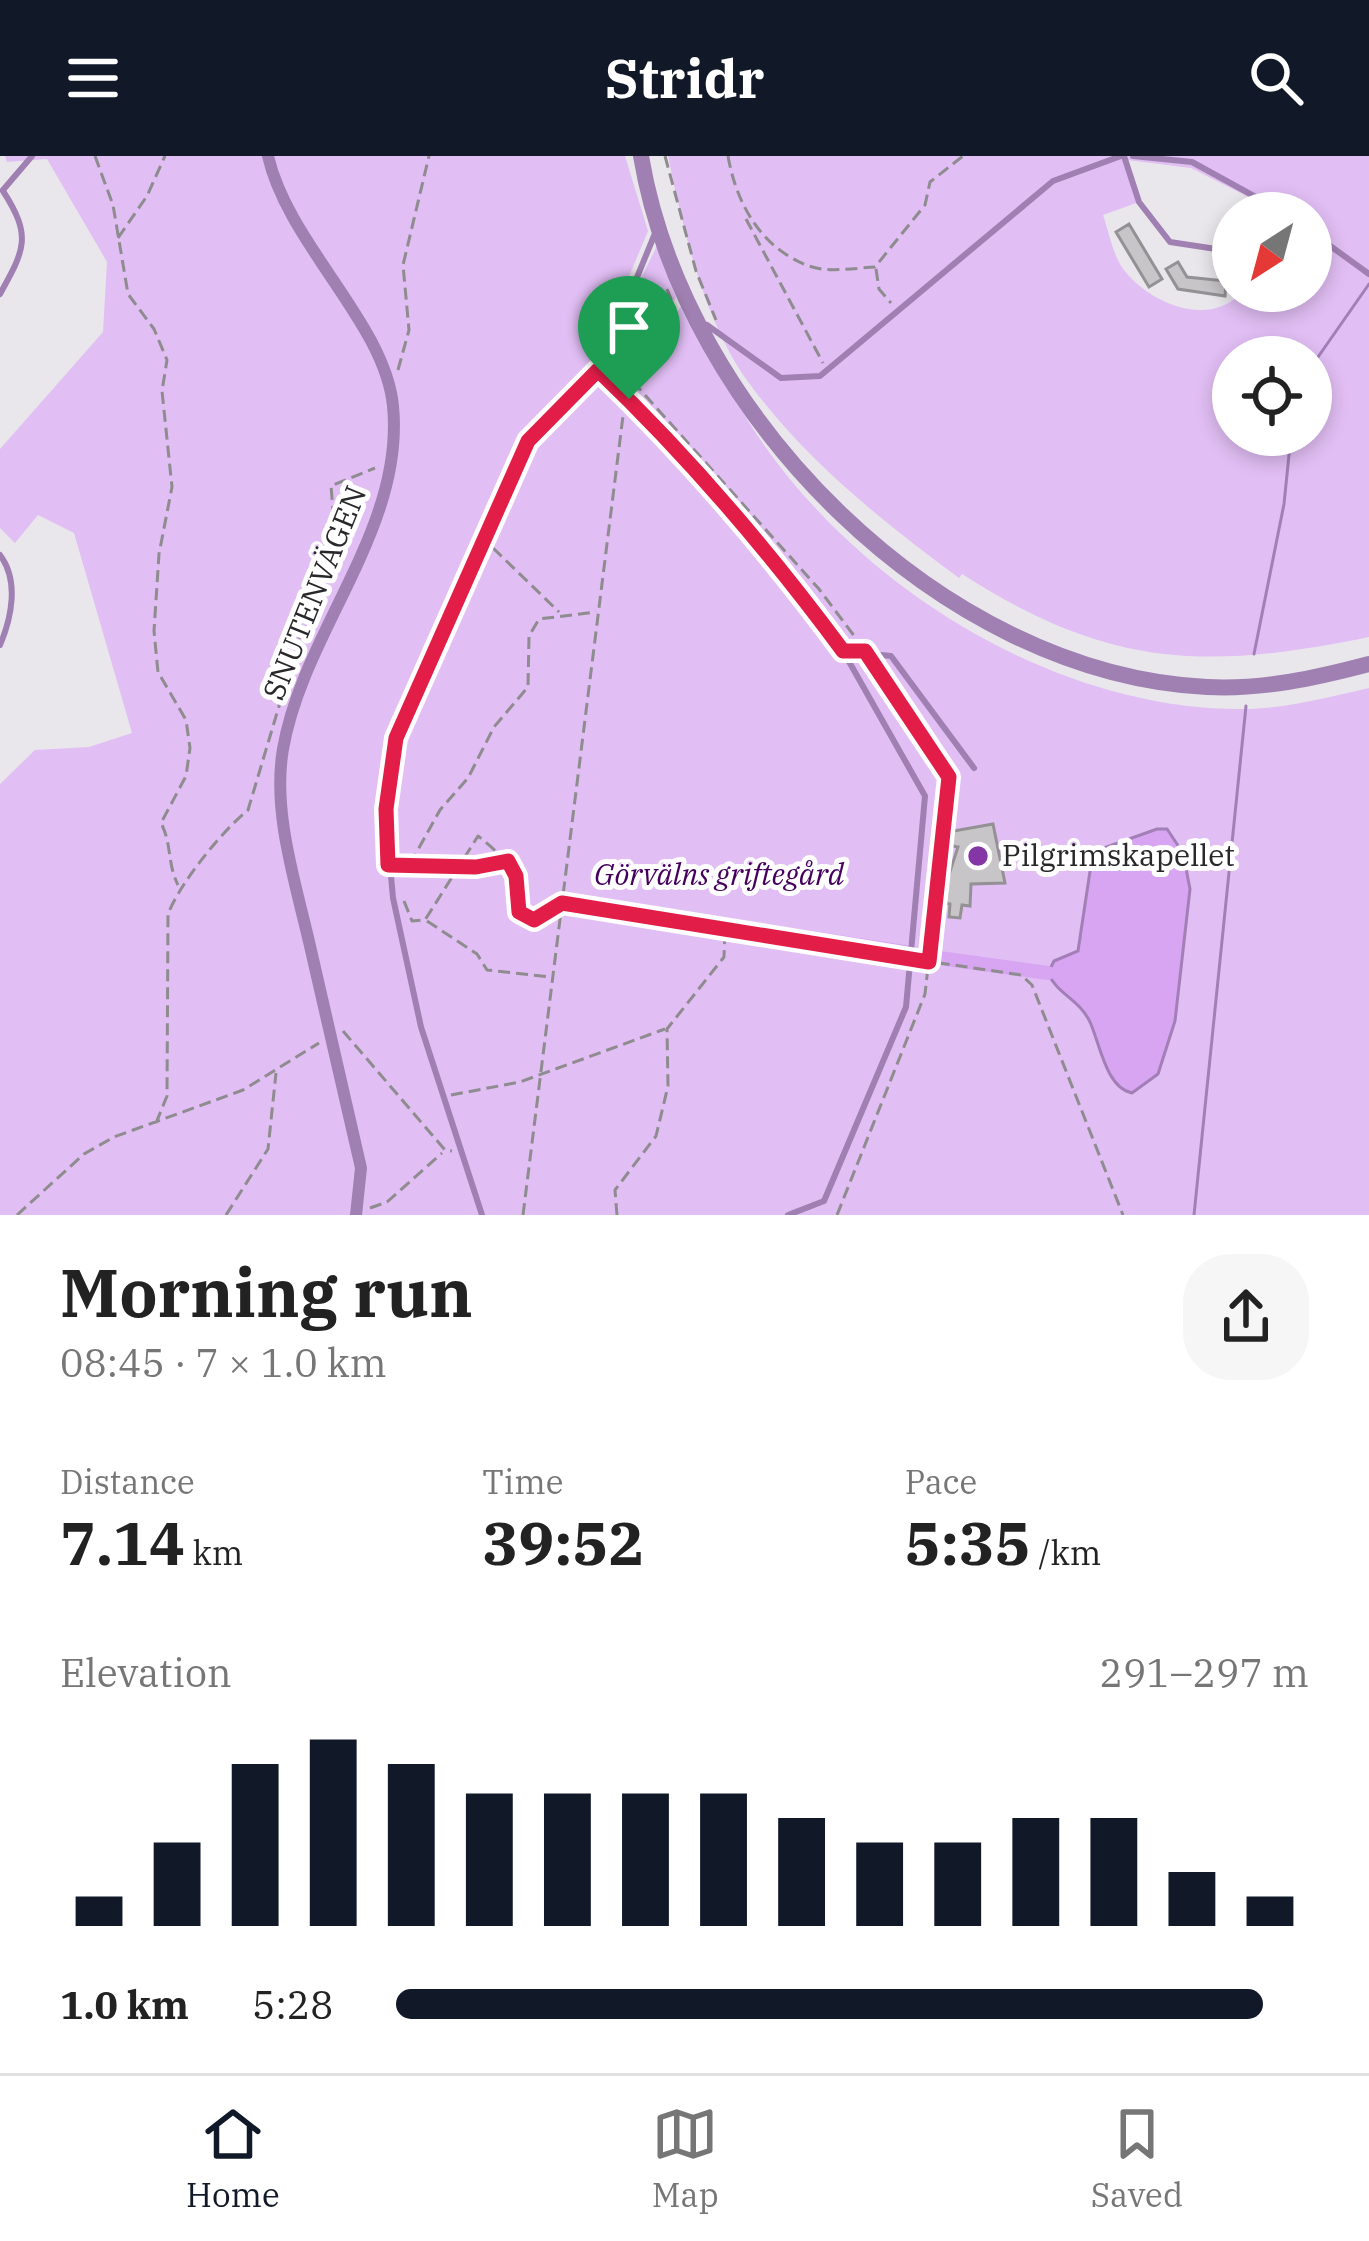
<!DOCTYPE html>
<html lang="en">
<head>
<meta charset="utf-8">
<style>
  body { margin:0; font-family:"IBM Plex Serif",serif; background:#f6f6f6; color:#222; height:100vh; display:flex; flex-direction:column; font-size:45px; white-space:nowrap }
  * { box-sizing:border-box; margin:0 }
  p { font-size:39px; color:#767676 }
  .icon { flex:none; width:66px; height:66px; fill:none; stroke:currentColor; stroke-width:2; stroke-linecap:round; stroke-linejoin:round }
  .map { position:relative; height:1059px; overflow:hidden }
  .drawer { display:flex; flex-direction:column; background:#fff; flex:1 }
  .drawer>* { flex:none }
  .needle { width:78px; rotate:216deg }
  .buttons { position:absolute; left:1212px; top:36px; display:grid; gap:24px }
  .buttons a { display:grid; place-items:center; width:120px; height:120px; border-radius:50%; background:#fff; box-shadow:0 6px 18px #0003; font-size:60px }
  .pin { position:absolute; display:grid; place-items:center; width:102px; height:102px; color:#fff; margin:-123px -51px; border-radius:50% 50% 50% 0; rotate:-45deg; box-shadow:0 0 12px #0007 }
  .pin .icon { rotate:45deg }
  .round { display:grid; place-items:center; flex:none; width:126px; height:126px; border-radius:48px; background:#f6f6f6 }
  .summary { display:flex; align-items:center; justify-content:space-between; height:204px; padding:0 60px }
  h1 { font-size:66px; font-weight:700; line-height:90px }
  .figures { display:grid; grid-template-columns:repeat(3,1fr); gap:18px; height:204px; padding:12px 60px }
  .figures div { display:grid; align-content:center }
  .figures b { font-size:60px; font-weight:700 }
  .figures small { font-size:33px; font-weight:400 }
  .figures p { font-size:33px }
  .chart { height:336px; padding:24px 60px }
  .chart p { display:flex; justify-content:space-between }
  .chart svg { width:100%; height:216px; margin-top:12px; stroke:#111827; stroke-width:6 }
  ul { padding:0 60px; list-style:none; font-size:39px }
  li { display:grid; grid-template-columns:192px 144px 1fr; align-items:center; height:90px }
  li i { height:30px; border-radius:15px; background:#111827 }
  header { display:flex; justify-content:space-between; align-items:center; height:156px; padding:0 60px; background:#111827; color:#fff; font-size:54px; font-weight:700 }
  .menu { display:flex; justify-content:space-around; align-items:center; height:168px; border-top:3px solid #e0e0e0; background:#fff; font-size:33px; color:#767676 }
  .menu a { display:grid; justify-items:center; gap:6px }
  .menu .on { color:#111827 }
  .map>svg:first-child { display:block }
  .green { fill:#e1bef4; fill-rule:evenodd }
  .water { fill:#d7a5f2; stroke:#a27fb6; stroke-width:3 }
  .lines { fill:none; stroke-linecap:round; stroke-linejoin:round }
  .stream { stroke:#a27fb6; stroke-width:3 }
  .canal { stroke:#d7a5f2; stroke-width:14 }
  .building { fill:#c8c5c9; stroke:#949195; stroke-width:3 }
  .path { stroke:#8e8c8f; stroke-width:3; stroke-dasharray:12 6; stroke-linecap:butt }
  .service { stroke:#a080b2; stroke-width:6 }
  .minor { stroke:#a080b2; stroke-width:12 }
  .tertiary { stroke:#a080b2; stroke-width:16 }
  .route-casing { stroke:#fff; stroke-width:24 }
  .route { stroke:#e11d48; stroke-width:15 }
  .poi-dot { fill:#8436a7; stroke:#fff; stroke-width:4.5 }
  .labels { text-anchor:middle; stroke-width:10; stroke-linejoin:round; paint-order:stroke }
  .street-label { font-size:30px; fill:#282729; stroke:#fff }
  .poi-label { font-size:30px; fill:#282729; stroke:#fff; text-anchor:start }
  .park-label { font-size:30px; font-style:italic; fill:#45005e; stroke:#fff }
</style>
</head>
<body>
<header><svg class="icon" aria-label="menu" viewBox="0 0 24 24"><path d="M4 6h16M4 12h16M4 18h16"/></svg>Stridr<svg class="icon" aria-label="search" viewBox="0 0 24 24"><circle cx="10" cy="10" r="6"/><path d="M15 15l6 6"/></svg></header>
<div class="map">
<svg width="1369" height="1059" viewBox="0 0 1369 1059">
  <rect width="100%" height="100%" fill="#eae7ec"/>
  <path class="green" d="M5,0H625L648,75L610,166L617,170L657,90L676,141L654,189L686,143C707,183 725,227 748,265C849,426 1051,554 1243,553C1283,553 1330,541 1369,532V1059H0V628L35,594L89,591L132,577L74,377L38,359L15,387L0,372V293L103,176L107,106L47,3L7,6Z
    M668,0H1369V481C1204,515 1107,511 962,418L959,422C882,365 806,305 749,227C704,166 683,73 668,0ZM1127,4L1191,12L1270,52L1266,57H1311V135H1242C1212,173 1150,148 1124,114C1113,100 1109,76 1103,59L1139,46ZM1233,201H1311V279H1233Z"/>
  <path class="water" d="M1157,673H1167L1183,697L1190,733L1175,865L1158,918L1132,937C1106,932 1100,888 1090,866C1079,843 1057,838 1048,817L1054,805L1078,795L1092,702L1098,694Z"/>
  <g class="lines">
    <path class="stream" d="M1311,211L1369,128
      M1254,498L1284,348L1291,279
      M1194,1059L1246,550"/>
    <path class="canal" d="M565,745L905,796
      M932,801L1048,817"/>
  </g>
  <path class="building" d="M1129,68L1162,123L1149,131L1116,76Z
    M1178,106L1187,121L1226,125L1225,140L1178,133L1166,113Z
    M993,668L1005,727L971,728L970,750L962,749L960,762L949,761L950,748L940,746L958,691L947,689L948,676Z"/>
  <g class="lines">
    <path class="path" d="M95,0L113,49L128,138L154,173L167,204L162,235L172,331L159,398L154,475L158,516L186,564L190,592L186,620L161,667C172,688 167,707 178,729
      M665,0L696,115L716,164
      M728,0C736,46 760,92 809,110C828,117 855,112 875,111L925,49L930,26L963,0
      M746,63L823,207
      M118,82L147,40L165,0
      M876,113L879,133L891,147
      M667,133L675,153
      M398,214L409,174L403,109L429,0
      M636,229L675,154
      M634,233L636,229L819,433L858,485
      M493,392L559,456
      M410,708L440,654L468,622L494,571L528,531L529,480L539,463L596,456
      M401,709L476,711L508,705
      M404,745L412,765L425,764L478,680C514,708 509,715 519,756L534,764L550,759L562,747L899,800
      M427,765L477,798L487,814L551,821
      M920,804L1021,819L1032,829L1123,1059
      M343,875L445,994L452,995
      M451,939L520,926L665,873
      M156,967L167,940L168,758C180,727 222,675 248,654L334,366L331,330L375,312
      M370,1052L387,1046L442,997
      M17,1059L84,998L114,981L243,934L319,887
      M226,1059L268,993L276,917
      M523,1059L624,252
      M617,1059L615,1034L656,980L668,930L667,873L724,801L725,774
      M837,1059L925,838L949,621L874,508"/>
    <path class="service" d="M1124,0L1139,46L1170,86L1216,93L1233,78
      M1133,0L1192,6L1285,57
      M3,34L32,0
      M1256,57L1269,45
      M1311,76L1369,118
      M0,138C25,93 32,80 3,35
      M707,169L781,222L820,220L1053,25L1121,0
      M599,214L652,266L790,423L843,495L925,640L906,851L824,1045L788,1059
      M0,399C19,424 12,461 0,489
      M843,495L891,500L974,612
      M482,1059L421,871L393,742L385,653L396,582L528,285L599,214L656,75"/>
    <path class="minor" d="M268,0C288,88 385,167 393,250C405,373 303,476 283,593C272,657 296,728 310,790C327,864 344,938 361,1012L356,1059"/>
    <path class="tertiary" d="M641,0C684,257 940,518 1207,531C1262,534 1316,522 1369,508"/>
  </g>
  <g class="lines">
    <g class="route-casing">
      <path id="route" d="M598,214C688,300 769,395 843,495H865L949,621L929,806L562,747L534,764L519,756L516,720L508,705L476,711L388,709L386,653L396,582L528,285Z"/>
    </g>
    <use href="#route" class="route"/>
  </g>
  <circle class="poi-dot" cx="978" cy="700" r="12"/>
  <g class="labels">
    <g class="street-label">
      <text transform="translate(315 437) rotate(-68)" y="10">SNUTENVÄGEN</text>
    </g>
    <g class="poi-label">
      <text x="1002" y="710">Pilgrimskapellet</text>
    </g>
    <g class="park-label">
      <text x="719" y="729">Görvälns griftegård</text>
    </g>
  </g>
</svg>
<div class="buttons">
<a><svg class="needle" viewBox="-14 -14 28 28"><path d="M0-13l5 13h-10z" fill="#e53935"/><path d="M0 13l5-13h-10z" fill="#767676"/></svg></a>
<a><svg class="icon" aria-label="locate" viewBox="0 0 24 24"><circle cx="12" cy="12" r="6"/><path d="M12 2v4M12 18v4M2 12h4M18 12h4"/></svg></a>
</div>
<div class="pin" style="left:629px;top:243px;background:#1e9e55"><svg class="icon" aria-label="arrive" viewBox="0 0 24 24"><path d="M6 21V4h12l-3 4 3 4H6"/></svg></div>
</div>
<section class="drawer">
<div class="summary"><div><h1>Morning run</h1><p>08:45 · 7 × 1.0 km</p></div><a class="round"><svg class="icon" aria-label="share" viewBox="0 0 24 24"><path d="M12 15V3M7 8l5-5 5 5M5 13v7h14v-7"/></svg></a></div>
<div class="figures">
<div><p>Distance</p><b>7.14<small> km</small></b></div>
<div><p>Time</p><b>39:52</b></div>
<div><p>Pace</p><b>5:35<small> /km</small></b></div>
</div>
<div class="chart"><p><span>Elevation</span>291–297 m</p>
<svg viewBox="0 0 160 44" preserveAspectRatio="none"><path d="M5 44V38M15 44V27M25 44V11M35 44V6M45 44V11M55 44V17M65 44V17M75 44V17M85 44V17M95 44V22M105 44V27M115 44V27M125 44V22M135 44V22M145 44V33M155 44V38"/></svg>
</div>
<ul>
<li><b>1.0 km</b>5:28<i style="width:95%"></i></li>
</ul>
</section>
<nav class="menu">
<a class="on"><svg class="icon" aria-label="home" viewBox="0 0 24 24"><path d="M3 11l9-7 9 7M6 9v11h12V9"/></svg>Home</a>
<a><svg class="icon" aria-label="map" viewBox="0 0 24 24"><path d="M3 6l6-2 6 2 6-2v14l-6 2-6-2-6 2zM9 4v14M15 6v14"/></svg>Map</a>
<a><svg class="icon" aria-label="saved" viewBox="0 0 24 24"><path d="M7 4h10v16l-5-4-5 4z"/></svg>Saved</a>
</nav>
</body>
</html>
